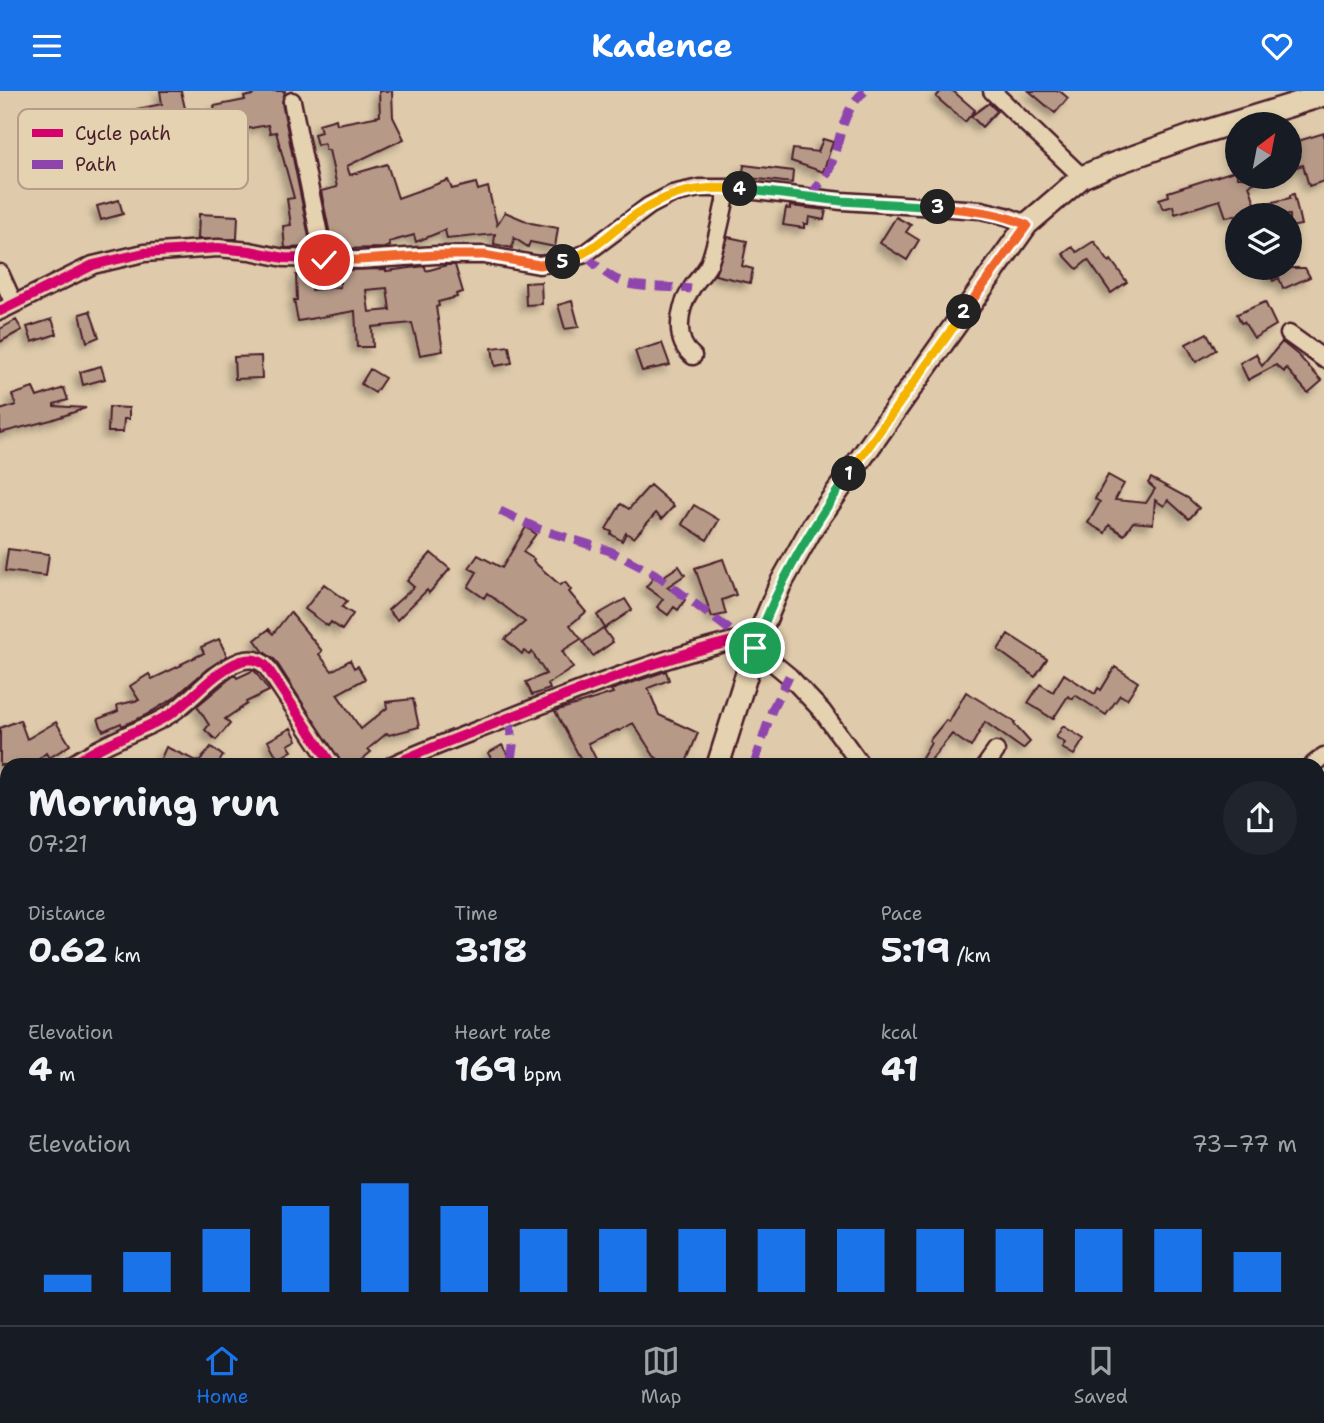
<!DOCTYPE html>
<html lang="en">
<head>
<meta charset="utf-8">
<style>
  body { margin:0; font-family:"Shantell Sans",sans-serif; background:#20242c; color:#f1f3f6; height:100vh; display:flex; flex-direction:column; font-size:26px; white-space:nowrap }
  * { box-sizing:border-box; margin:0 }
  p { font-size:23px; color:#9ea1a6 }
  .icon { flex:none; width:38px; height:38px; fill:none; stroke:currentColor; stroke-width:2; stroke-linecap:round; stroke-linejoin:round }
  .map { position:relative; flex:1; overflow:hidden }
  .side { position:absolute; left:0px; top:667px; width:1325px; height:569px; display:flex; flex-direction:column; background:#171b24; border-radius:21px 21px 0 0; box-shadow:0 4px 10px #0003 }
  .side>* { flex:none }
  .needle { width:46px; rotate:32deg }
  .tools { position:absolute; left:1225px; top:21px; display:grid; gap:14px }
  .tools a { display:grid; place-items:center; width:77px; height:77px; border-radius:50%; background:#171b24; box-shadow:0 4px 10px #0003; font-size:35px }
  .pin { position:absolute; display:grid; place-items:center; width:60px; height:60px; color:#fff; margin:-30px; border:4px solid #fff; border-radius:50%; box-shadow:0 2px 7px #0007 }
  .km { position:absolute; width:35px; height:35px; margin:-18px; border-radius:50%; background:#222; color:#fff; font-size:19px; line-height:35px; text-align:center }
  .round { display:grid; place-items:center; flex:none; width:74px; height:74px; border-radius:37px; background:#20242c }
  .summary { display:flex; align-items:center; justify-content:space-between; height:119px; padding:0 28px }
  h1 { font-size:38px; font-weight:700; line-height:52px }
  .metrics { display:grid; grid-template-columns:repeat(3,1fr); gap:10px; height:119px; padding:7px 28px }
  .metrics div { display:grid; align-content:center }
  .metrics b { font-size:35px; font-weight:700 }
  .metrics small { font-size:19px; font-weight:400 }
  .metrics p { font-size:19px }
  .chart { height:196px; padding:14px 28px }
  .chart p { display:flex; justify-content:space-between }
  .chart svg { width:100%; height:126px; margin-top:7px; stroke:#1a73e8; stroke-width:6 }
  header { display:flex; justify-content:space-between; align-items:center; height:91px; padding:0 28px; background:#1a73e8; color:#fff; font-size:32px; font-weight:700 }
  .tabs { display:flex; justify-content:space-around; align-items:center; height:98px; border-top:2px solid #363941; background:#171b24; font-size:19px; color:#9ea1a6 }
  .tabs a { display:grid; justify-items:center; gap:4px }
  .tabs .active { color:#1a73e8 }
  .map>svg:first-child { display:block }
  .building { fill:#b69a87; stroke:#4a1f2b; stroke-width:2; fill-rule:evenodd; filter:url(#shadow) }
  .lines { fill:none; stroke-linecap:round; stroke-linejoin:round }
  .minor-casing { stroke:#4a1f2b; stroke-width:21 }
  .major-casing { stroke:#4a1f2b; stroke-width:26 }
  .minor { stroke:#e5d2b0; stroke-width:16 }
  .major { stroke:#e5d2b0; stroke-width:21 }
  .quiet { stroke:#8e44ad; stroke-width:9; stroke-dasharray:18 9; stroke-linecap:butt }
  .cycleway-casing { stroke:#e5d2b0; stroke-width:15 }
  .cycleway { stroke:#d6006c; stroke-width:10 }
  .split-1-casing { stroke:#fff; stroke-width:14 }
  .split-2-casing { stroke:#fff; stroke-width:14 }
  .split-3-casing { stroke:#fff; stroke-width:14 }
  .split-4-casing { stroke:#fff; stroke-width:14 }
  .split-5-casing { stroke:#fff; stroke-width:14 }
  .split-6-casing { stroke:#fff; stroke-width:14 }
  .split-1 { stroke:#22a559; stroke-width:9 }
  .split-2 { stroke:#f5b400; stroke-width:9 }
  .split-3 { stroke:#f0652b; stroke-width:9 }
  .split-4 { stroke:#22a559; stroke-width:9 }
  .split-5 { stroke:#f5b400; stroke-width:9 }
  .split-6 { stroke:#f0652b; stroke-width:9 }
  .key { fill:#e5d2b0; stroke:#b69c88; stroke-width:2 }
  .key-label { font-size:19px; fill:#4a1f2b }
</style>
</head>
<body>
<header><svg class="icon" aria-label="menu" viewBox="0 0 24 24"><path d="M4 6h16M4 12h16M4 18h16"/></svg>Kadence<svg class="icon" aria-label="heart" viewBox="0 0 24 24"><path d="M12 20l-8-8c-3-5 5-10 8-4 3-6 11-1 8 4z"/></svg></header>
<div class="map">
<svg width="1324" height="1234" viewBox="0 0 1324 1234">
  <defs>
    <filter id="shadow"><feDropShadow dx="-5" dy="5" stdDeviation="3.5" flood-color="#0004"/></filter>
  </defs>
  <rect width="100%" height="100%" fill="#dfcbab"/>
  <filter id="ink" filterUnits="userSpaceOnUse"><feTurbulence type="fractalNoise" baseFrequency=".0143" numOctaves="2"/><feDisplacementMap in="SourceGraphic" scale="14" xChannelSelector="R" yChannelSelector="G"/><feConvolveMatrix kernelMatrix="1 2 1 2 8 2 1 2 1" color-interpolation-filters="sRGB"/></filter>
  <g filter="url(#ink)">
    <path class="building" d="M160,0H181L195,60L155,66L152,45H144L137,18L162,13Z
      M252,0H285L282,12L311,156L285,157L283,135L291,134L287,108L294,107L276,41L270,42L268,34L219,43L214,15L245,9L244,6L253,4Z
      M379,0H392L393,26L404,48L347,75L350,84L387,73L398,107L448,89L452,98L476,92L478,99L488,96L497,134L505,121L531,132L558,137L555,156L530,151L528,156L514,147L512,157L494,153L495,143L447,148L445,139L416,151L414,144L389,151L390,155L384,157L333,158L321,100L337,96L329,59H326L324,52L317,54L314,43L321,41L319,33L336,28L337,33L380,25Z
      M941,0H953L975,19L965,31L936,6Z
      M1029,0H1060L1068,7L1055,22Z
      M989,12L997,20L982,36L971,25Z
      M1324,42V90L1309,95L1303,74L1290,78V64L1299,61L1295,51Z
      M823,48L833,51L823,81L791,70L793,58L818,61Z
      M744,74L793,80L792,92L742,86Z
      M1237,79V86H1268L1249,94L1256,115L1290,107V104L1294,103L1301,134L1290,136V124H1235L1226,126L1220,109L1175,123L1173,115L1163,118L1159,108L1169,105L1168,101Z
      M119,109L123,123L101,129L97,115Z
      M790,115L826,119L824,129L809,126L808,133H804V137L783,134L786,117L790,118Z
      M199,123L238,125L237,148H198Z
      M896,126L911,134L906,141L919,149L907,169L880,152Z
      M728,146L747,150L742,175L753,178L750,192L715,184Z
      M1094,150L1109,171L1111,169L1127,191L1111,202L1088,169L1077,178L1063,163L1072,156L1077,161Z
      M447,174H455L463,201L456,203L457,206L438,211L439,215L436,216L443,260L420,264L412,232L372,236L373,256H357L355,220L298,230L294,209H297L296,184L310,183L312,199L340,196V179L386,178V180L425,175L426,180ZM387,197L390,219L369,221L366,199Z
      M1266,177H1305L1310,186L1283,198L1279,187L1273,190Z
      M541,191L542,213L526,214L525,192Z
      M572,210L579,236L565,238L558,214Z
      M1265,211L1276,234L1254,247L1244,231L1241,232L1237,223Z
      M90,220L99,246L87,251L80,223Z
      M52,228L57,243L32,251L27,236Z
      M16,229L22,239L0,251V238Z
      M1207,242L1216,259L1196,271L1186,253Z
      M1282,251L1298,264L1322,290L1308,302L1286,277L1284,281L1276,274L1248,289L1240,272L1256,263L1262,275Z
      M662,252L670,274L642,280L635,260Z
      M509,255L512,272L495,275L492,257Z
      M261,265L262,287L235,288L234,266Z
      M101,275L105,288L83,294L80,281Z
      M370,278L385,287L375,302L361,293Z
      M33,297L37,306L64,297L68,309L54,313V315L86,317L51,329L0,342V319L16,314L12,304Z
      M109,316L129,317V328H124L123,341H108Z
      M1108,384L1124,393L1115,409L1146,412L1155,398L1148,392L1151,387L1188,407L1199,417L1189,428L1168,409L1164,415L1155,409L1153,433L1133,431L1124,444L1109,434L1105,442L1088,432L1100,411L1095,408Z
      M650,394L674,415L662,428L656,422L634,447L626,442L622,450L611,443L612,441L606,438L621,413L629,418Z
      M694,414L719,429L707,449L682,433Z
      M526,436L536,443L523,461L534,468L533,470L560,494L565,491L571,499L569,501L586,521L570,534L581,548L562,560L573,577L548,593L550,598L532,604L526,591L546,583L532,561L529,564L524,560L522,563L505,548L525,531L487,502L484,507L468,496L477,481L469,477L478,464L502,477Z
      M8,458L49,463L46,485L5,480Z
      M431,462L450,478L429,502L427,499L397,529L388,519L414,496L407,490Z
      M723,468L736,504L722,509L726,523L712,526L695,477Z
      M679,475L685,484L667,496L685,509L678,519L674,516L668,524L657,516L663,508L646,496L654,486L658,489Z
      M324,493L347,510L342,516L353,523L342,539L331,531L328,535L305,518Z
      M625,508L632,519L605,537L597,524Z
      M290,521L322,560L319,563L332,580L350,569L354,577L358,575L365,588L337,603L361,638L387,617L386,611L413,608L419,636L389,644L387,642L368,658L371,661L355,674H342L275,569L264,561L255,549L269,538L273,543Z
      M603,537L613,551L593,565L583,551Z
      M1008,543L1047,568L1035,586L998,559Z
      M219,548L227,565L207,578L174,607L144,625L122,635L121,632L103,640L98,628L118,620L117,614L139,609L130,595L149,583L152,588L182,574L181,573L204,562L201,556Z
      M1115,576L1138,591L1127,608L1120,604L1106,624L1075,604L1073,608L1068,605L1053,628L1028,612L1040,593L1053,601L1064,583L1095,603L1098,597L1101,599Z
      M254,579L269,600L246,611L247,613L225,628L230,633L216,649L205,639L209,634L197,615L228,589L235,584L237,587Z
      M666,580L669,589L648,597L659,624L698,642L685,674H666L654,665L633,632L619,640L618,639L588,652L599,674H584L555,620L613,602L611,599Z
      M966,601L1015,631L1014,633L1030,651L1023,658L985,631L971,656L952,643L927,674H918L931,652L929,650L946,629L949,631Z
      M20,629L27,648L56,631L70,654L49,667L46,662L32,674H0V637Z
      M1063,635L1084,648L1074,664L1062,657L1065,652L1056,646Z
      M291,637L297,649L288,654L292,660L278,668L268,650Z
      M502,654L514,674H495L488,662Z
      M166,656L199,671L211,656L223,665L217,674H165L159,672Z"/>
    <g class="lines">
      <g class="minor-casing">
        <path id="minor" d="M992,0L1082,86
          M292,10L324,168
          M0,182L14,213
          M0,220L93,174L144,162L218,157L250,160L284,167L359,169L436,164H484L539,174L563,170L585,163L649,115L672,103L699,97H728L842,110L981,119L1006,125L1027,133
          M1289,243L1324,268
          M693,265C674,251 678,219 690,200C695,190 704,183 709,173C718,149 722,122 728,97
          M755,557L789,585L822,620L861,674
          M71,674C88,663 105,654 123,646C140,638 157,632 172,622C195,606 214,580 241,570C251,567 259,568 266,575L332,674
          M392,674C431,656 471,642 511,626C592,594 674,562 759,544
          M986,674L996,660
          M1313,674L1324,665
          M0,714L7,710
          M1318,837L1324,833
          M0,855L7,865
          M1318,865L1324,870
          M0,954L7,949
          M1318,1056L1324,1061
          M1318,1206L1324,1208
          M274,1228L278,1234
          M505,1234L512,1228
          M750,1234L751,1228
          M991,1234L996,1228
          M1195,1234L1203,1228"/>
      </g>
      <g class="major-casing">
        <path id="major" d="M718,674L759,544L780,494L813,435L1027,133L1082,86L1108,75L1194,44L1324,4
          M82,1234L91,1228"/>
      </g>
      <use href="#minor" class="minor"/>
      <use href="#major" class="major"/>
      <path class="quiet" d="M809,106C815,97 825,89 829,79C841,52 840,20 865,0
        M585,163C623,205 641,192 691,198
        M500,420L539,438L610,460L655,483L742,548
        M509,627L513,655L510,674
        M754,674L772,619L789,585"/>
      <g class="cycleway-casing">
        <path id="cycleway" d="M0,220L93,174L144,162L218,157L250,160L284,167L359,169L436,164H484L539,174L563,170L585,163L649,115L672,103L699,97H728L842,110L981,119L1006,125L1027,133
          M71,674C88,663 105,654 123,646C140,638 157,632 172,622C195,606 214,580 241,570C251,567 259,568 266,575L332,674
          M392,674C431,656 471,642 511,626C592,594 674,562 759,544"/>
      </g>
      <use href="#cycleway" class="cycleway"/>
    </g>
  </g>
  <g class="lines" filter="url(#ink)">
    <g class="split-1-casing">
      <path id="split-1" d="M755,557C777,493 811,438 849,383"/>
    </g>
    <g class="split-2-casing">
      <path id="split-2" d="M849,383L964,221"/>
    </g>
    <g class="split-3-casing">
      <path id="split-3" d="M938,116C970,119 998,121 1027,134L964,221"/>
    </g>
    <g class="split-4-casing">
      <path id="split-4" d="M740,98L842,110L938,116"/>
    </g>
    <g class="split-5-casing">
      <path id="split-5" d="M563,171C590,162 601,150 623,133C661,103 692,94 740,98"/>
    </g>
    <g class="split-6-casing">
      <path id="split-6" d="M324,169H359L436,164H484L539,174L563,171"/>
    </g>
    <use href="#split-1" class="split-1"/>
    <use href="#split-2" class="split-2"/>
    <use href="#split-3" class="split-3"/>
    <use href="#split-4" class="split-4"/>
    <use href="#split-5" class="split-5"/>
    <use href="#split-6" class="split-6"/>
  </g>
  <rect x="18" y="18" width="230" height="80" rx="10" class="key"/>
  <rect x="32" y="38" width="31" height="8" fill="#d6006c"/>
  <rect x="32" y="69" width="31" height="9" fill="#8e44ad"/>
  <g class="key-label">
    <text x="75" y="49">Cycle path</text>
    <text x="75" y="80">Path</text>
  </g>
</svg>
<div class="tools">
<a><svg class="needle" viewBox="-14 -14 28 28"><path d="M0-13l5 13h-10z" fill="#e53935"/><path d="M0 13l5-13h-10z" fill="#9ea1a6"/></svg></a>
<a><svg class="icon" aria-label="layers" viewBox="0 0 24 24"><path d="M12 4l9 5-9 5-9-5zM3 14l9 5 9-5"/></svg></a>
</div>
<div class="pin" style="left:755px;top:557px;background:#1e9e55"><svg class="icon" aria-label="arrive" viewBox="0 0 24 24"><path d="M6 21V4h12l-3 4 3 4H6"/></svg></div>
<div class="pin" style="left:324px;top:169px;background:#d93025"><svg class="icon" aria-label="check" viewBox="0 0 24 24"><path d="M5 12l5 5 9-10"/></svg></div>
<b class="km" style="left:849px;top:383px">1</b>
<b class="km" style="left:964px;top:221px">2</b>
<b class="km" style="left:938px;top:116px">3</b>
<b class="km" style="left:740px;top:98px">4</b>
<b class="km" style="left:563px;top:171px">5</b>
<section class="side">
<div class="summary"><div><h1>Morning run</h1><p>07:21</p></div><a class="round"><svg class="icon" aria-label="share" viewBox="0 0 24 24"><path d="M12 15V3M7 8l5-5 5 5M5 13v7h14v-7"/></svg></a></div>
<div class="metrics">
<div><p>Distance</p><b>0.62<small> km</small></b></div>
<div><p>Time</p><b>3:18</b></div>
<div><p>Pace</p><b>5:19<small> /km</small></b></div>
</div>
<div class="metrics">
<div><p>Elevation</p><b>4<small> m</small></b></div>
<div><p>Heart rate</p><b>169<small> bpm</small></b></div>
<div><p>kcal</p><b>41</b></div>
</div>
<div class="chart"><p><span>Elevation</span>73–77 m</p>
<svg viewBox="0 0 160 44" preserveAspectRatio="none"><path d="M5 44V38M15 44V30M25 44V22M35 44V14M45 44V6M55 44V14M65 44V22M75 44V22M85 44V22M95 44V22M105 44V22M115 44V22M125 44V22M135 44V22M145 44V22M155 44V30"/></svg>
</div>
</section>
</div>
<nav class="tabs">
<a class="active"><svg class="icon" aria-label="home" viewBox="0 0 24 24"><path d="M3 11l9-7 9 7M6 9v11h12V9"/></svg>Home</a>
<a><svg class="icon" aria-label="map" viewBox="0 0 24 24"><path d="M3 6l6-2 6 2 6-2v14l-6 2-6-2-6 2zM9 4v14M15 6v14"/></svg>Map</a>
<a><svg class="icon" aria-label="saved" viewBox="0 0 24 24"><path d="M7 4h10v16l-5-4-5 4z"/></svg>Saved</a>
</nav>
</body>
</html>
